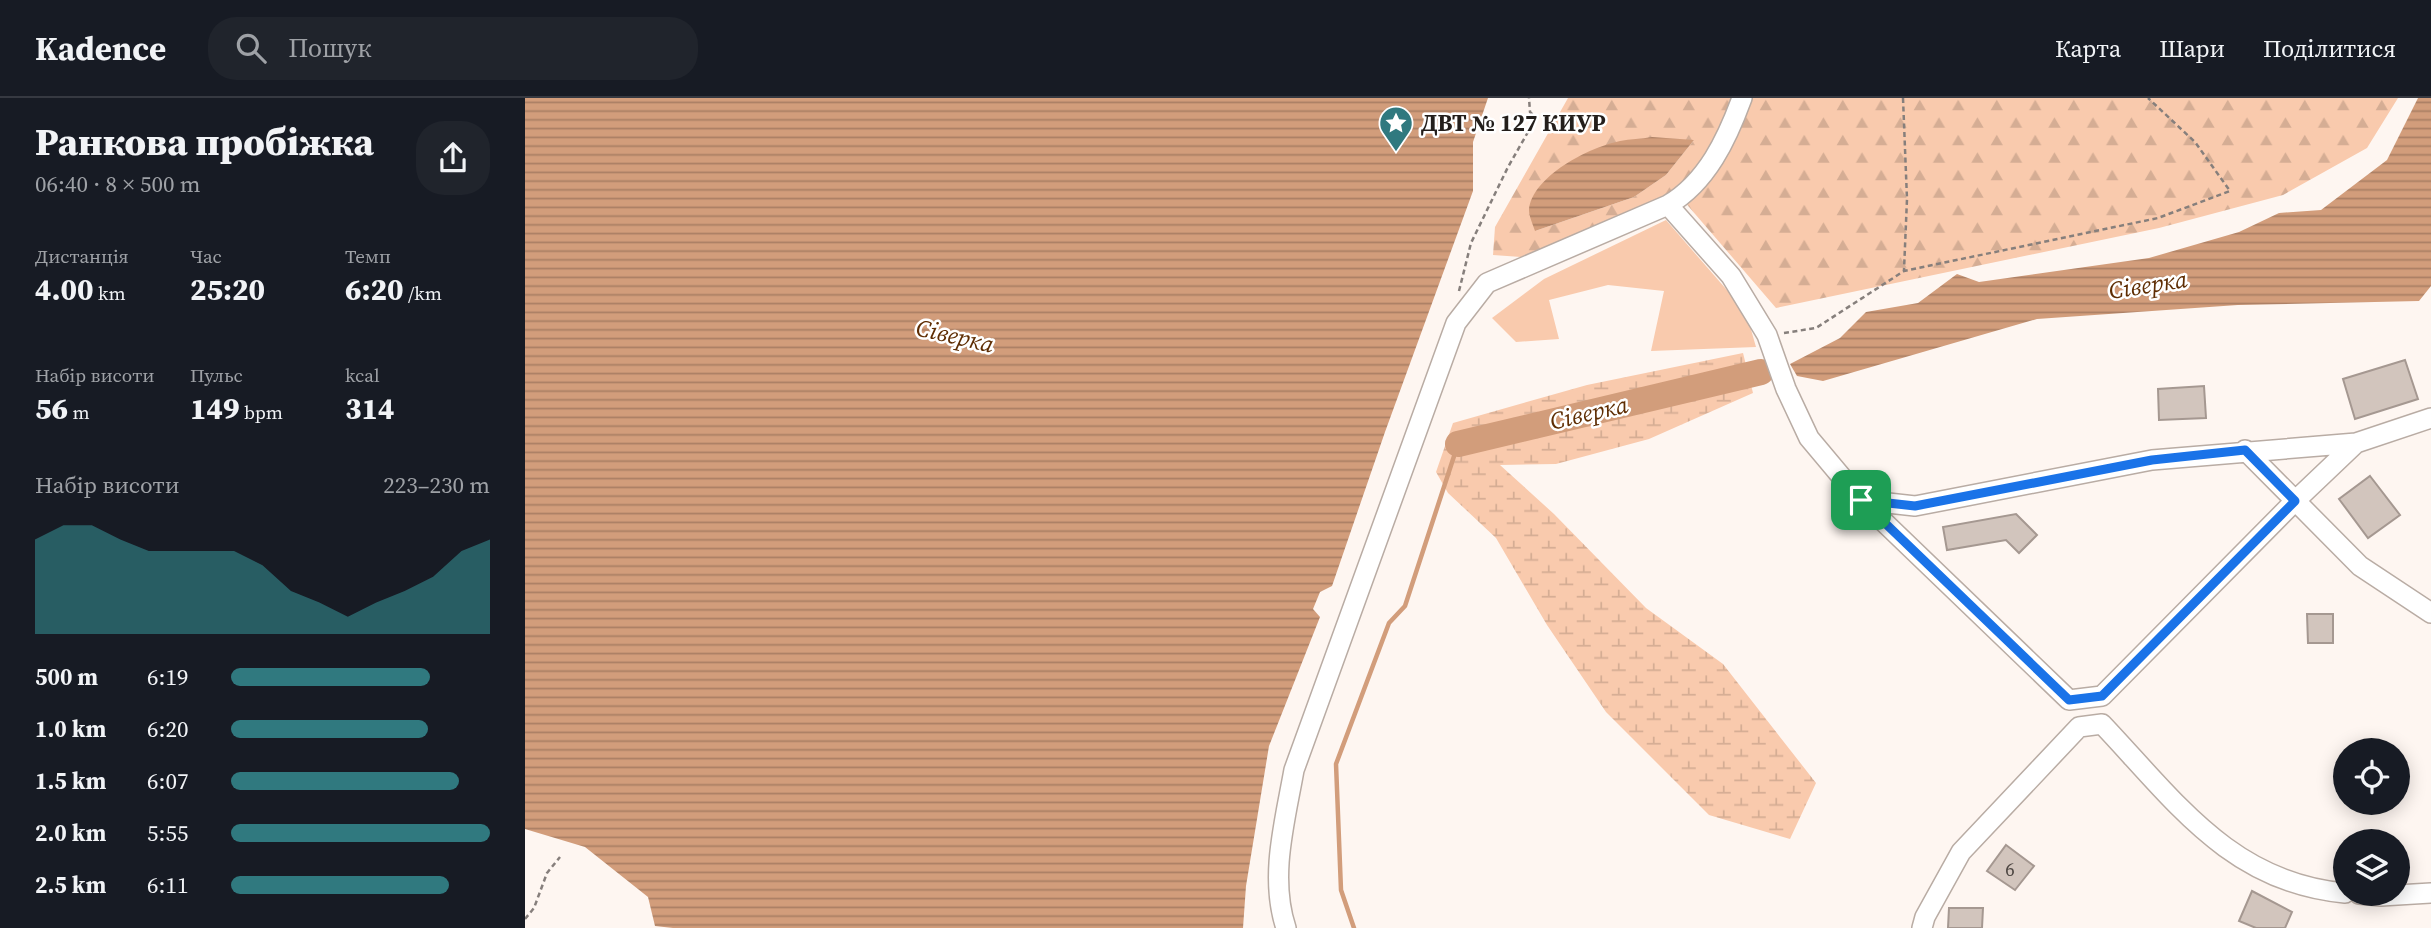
<!DOCTYPE html>
<html lang="uk">
<head>
<meta charset="utf-8">
<style>
  body { margin:0; font-family:"Source Serif 4",serif; background:#20242c; color:#f1f3f6; height:100vh; display:flex; flex-direction:column; font-size:26px; white-space:nowrap }
  * { box-sizing:border-box; margin:0 }
  p { font-size:23px; color:#9ea1a6 }
  .icon { flex:none; width:38px; height:38px; fill:none; stroke:currentColor; stroke-width:2; stroke-linecap:round; stroke-linejoin:round }
  .map { position:relative; flex:1; overflow:hidden }
  .side { display:flex; flex-direction:column; background:#171b24; width:525px }
  .side>* { flex:none }
  .buttons { position:absolute; left:1808px; top:640px; display:grid; gap:14px }
  .buttons a { display:grid; place-items:center; width:77px; height:77px; border-radius:50%; background:#171b24; box-shadow:0 4px 18px #0003; font-size:35px }
  .pin { position:absolute; display:grid; place-items:center; width:60px; height:60px; color:#fff; margin:-30px; border-radius:14px; box-shadow:0 4px 10px #0006 }
  .round { display:grid; place-items:center; flex:none; width:74px; height:74px; border-radius:28px; background:#20242c }
  .head { display:flex; align-items:center; justify-content:space-between; height:119px; padding:0 35px }
  h1 { font-size:38px; font-weight:800; line-height:52px }
  .stats { display:grid; grid-template-columns:repeat(3,1fr); gap:10px; height:119px; padding:7px 35px }
  .stats div { display:grid; align-content:center }
  .stats b { font-size:30px; font-weight:800 }
  .stats small { font-size:19px; font-weight:400 }
  .stats p { font-size:19px }
  .chart { height:196px; padding:14px 35px }
  .chart p { display:flex; justify-content:space-between }
  .chart svg { width:100%; height:126px; margin-top:7px; fill:#30797f; opacity:.7 }
  ul { padding:0 35px; list-style:none; font-size:23px }
  li { display:grid; grid-template-columns:112px 84px 1fr; align-items:center; height:52px }
  li i { height:18px; border-radius:9px; background:#30797f }
  header { display:flex; align-items:center; gap:42px; box-sizing:border-box; height:98px; padding:0 35px; background:#171b24; border-bottom:2px solid #363941 }
  header strong { font-size:33px }
  nav { display:flex; gap:38px; margin-inline-start:auto; font-size:24px }
  .search { width:490px; height:63px; background:#20242c; display:flex; align-items:center; gap:18px; box-sizing:border-box; padding:0 24px; border-radius:28px; color:#9ea1a6; font-size:26px }
  main { display:flex; flex:1; min-height:0 }
  .map>svg:first-child { display:block }
  .green { fill:#f9caad }
  .forest { fill:url(#forest-firs); fill-rule:evenodd }
  .wetland { fill:url(#wetland-marsh) }
  .water { fill:url(#water-rules) }
  .lines { fill:none; stroke-linecap:round; stroke-linejoin:round }
  .stream { stroke:#d29d7b; stroke-width:4.5 }
  .river { stroke:#d29d7b; stroke-width:26 }
  .building { fill:#d2c5bd; stroke:#a59891; stroke-width:2 }
  .minor-casing { stroke:#b9aca4; stroke-width:22 }
  .path { stroke:#867f7c; stroke-width:2.5; stroke-dasharray:5 3.5; stroke-linecap:butt }
  .minor { stroke:#fff; stroke-width:19 }
  .route-casing { stroke:#fff; stroke-width:14 }
  .route { stroke:#1a73e8; stroke-width:9 }
  .labels { text-anchor:middle; stroke-width:5; stroke-linejoin:round; paint-order:stroke }
  .number-label { font-size:19px; fill:#4f4844 }
  .poi-label { font-size:23px; font-weight:bold; fill:#231e1b; stroke:#fff; text-anchor:start }
  .water-label { font-size:24px; font-style:italic; fill:#5e2d03; stroke:#fff }
</style>
</head>
<body>
<header>
<strong>Kadence</strong>
<div class="search"><svg class="icon" aria-label="search" viewBox="0 0 24 24"><circle cx="10" cy="10" r="6"/><path d="M15 15l6 6"/></svg>Пошук</div>
<nav><a>Карта</a><a>Шари</a><a>Поділитися</a></nav>
</header>
<main>
<section class="side">
<div class="head"><div><h1>Ранкова пробіжка</h1><p>06:40 · 8 × 500 m</p></div><a class="round"><svg class="icon" aria-label="share" viewBox="0 0 24 24"><path d="M12 15V3M7 8l5-5 5 5M5 13v7h14v-7"/></svg></a></div>
<div class="stats">
<div><p>Дистанція</p><b>4.00<small> km</small></b></div>
<div><p>Час</p><b>25:20</b></div>
<div><p>Темп</p><b>6:20<small> /km</small></b></div>
</div>
<div class="stats">
<div><p>Набір висоти</p><b>56<small> m</small></b></div>
<div><p>Пульс</p><b>149<small> bpm</small></b></div>
<div><p>kcal</p><b>314</b></div>
</div>
<div class="chart"><p><span>Набір висоти</span>223–230 m</p>
<svg viewBox="0 0 160 44" preserveAspectRatio="none"><path d="M0 44V11L10 6L20 6L30 11L40 15L50 15L60 15L70 15L80 20L90 29L100 33L110 38L120 33L130 29L140 24L150 15L160 11V44z"/></svg>
</div>
<ul>
<li><b>500 m</b>6:19<i style="width:77%"></i></li>
<li><b>1.0 km</b>6:20<i style="width:76%"></i></li>
<li><b>1.5 km</b>6:07<i style="width:88%"></i></li>
<li><b>2.0 km</b>5:55<i style="width:100%"></i></li>
<li><b>2.5 km</b>6:11<i style="width:84%"></i></li>
</ul>
</section>
<div class="map">
<svg width="1906" height="830" viewBox="0 0 1906 830">
  <defs>
    <pattern id="forest-firs" width="22" height="20" patternUnits="userSpaceOnUse" patternTransform="scale(1.75)"><rect width="22" height="20" fill="#f9caad"/><path d="M5 1l3.5 6h-7zM16 11l3.5 6h-7z" fill="#d5ad94"/></pattern>
    <pattern id="wetland-marsh" width="20" height="14" patternUnits="userSpaceOnUse" patternTransform="scale(1.75)"><rect width="20" height="14" fill="#f9caad"/><path d="M1 5h8M5 5V1M11 12h8M15 12V8" fill="none" stroke="#d5ad94"/></pattern>
    <pattern id="water-rules" width="6" height="5" patternUnits="userSpaceOnUse" patternTransform="scale(1.75)"><rect width="6" height="5" fill="#d29d7b"/><path d="M0 2.5h6" fill="none" stroke="#aa7f64"/></pattern>
  </defs>
  <rect width="100%" height="100%" fill="#fef6f1"/>
  <path class="green" d="M1141,122L1221,214L1231,249L1126,253L1139,193L1083,187L1024,202L1034,241L991,244L967,220L1019,181Z"/>
  <path class="forest" d="M1043,0H1873L1842,50L1758,97L1634,130L1251,210L1152,95L996,159L968,157L970,129ZM1169,42L1141,77L1109,99L1010,133Z"/>
  <path class="wetland" d="M1218,255L1228,295L1124,341L1031,366L975,367L1029,416L1121,510L1198,566L1291,685L1265,741L1184,717L1081,614L1022,527L971,440L923,395L911,374L928,325L1062,287Z"/>
  <path class="water" d="M0,0H963L948,44V93L860,334L807,488L795,494L788,511L795,519L744,648L721,788L718,830H148L130,828L123,799L60,749L0,731Z
    M1893,0H1906V188L1894,203L1713,207L1512,221L1298,283L1272,278L1265,266L1315,240L1341,214L1393,205L1432,176L1454,184L1624,160L1714,134L1754,115L1796,112L1862,62Z
    M1127,39L1169,42L1141,77L1109,99L1010,133C1008,127 1004,118 1004,112C1007,78 1065,49 1095,43C1105,41 1116,41 1127,39Z"/>
  <g class="lines">
    <path class="stream" d="M829,830L816,792L811,666L864,525L880,508L933,346"/>
    <path class="river" d="M933,346L1236,274"/>
  </g>
  <path class="building" d="M1880,262L1893,301L1830,321L1818,281Z
    M1679,288L1681,320L1634,322L1633,291Z
    M1845,378L1875,417L1843,440L1814,401Z
    M1491,416L1512,437L1494,455L1481,442L1422,452L1418,429Z
    M1782,516H1808V545H1783Z
    M1481,747L1509,768L1490,792L1462,773Z
    M1727,793L1767,814L1760,830H1731L1714,823Z
    M1424,810H1458L1457,830H1423Z"/>
  <g class="lines">
    <g class="minor-casing">
      <path id="minor" d="M1143,107L1206,178L1242,237L1261,291L1284,340L1336,402L1390,408L1627,362L1831,345L1906,320
        M1720,352L1835,468L1906,515
        M1336,402L1544,602L1577,598L1770,403L1831,345
        M1834,796L1856,798L1906,795
        M761,830C744,779 760,723 769,672L931,225L962,185L1143,107C1182,84 1202,41 1217,0
        M1397,830L1400,819L1436,754L1554,629L1577,626C1650,703 1706,785 1820,795"/>
    </g>
    <path class="path" d="M1378,0L1382,101L1379,172
      M934,193L946,145L983,69L1011,20L1005,14L1004,0
      M1259,235L1291,230L1379,173L1633,120L1705,93L1670,44L1623,0
      M0,821L9,810L22,775L35,759"/>
    <use href="#minor" class="minor"/>
  </g>
  <g class="lines">
    <g class="route-casing">
      <path id="route" d="M1720,352L1770,403L1577,598L1544,602L1336,402L1390,408L1627,362Z"/>
    </g>
    <use href="#route" class="route"/>
  </g>
  <defs>
    <g id="sight-pin" transform="scale(1.75)"><path d="M0 17L-7.5 6A9.5 9.5 0 1 1 7.5 6Z" fill="#30797f" stroke="#fff"/><path d="M0-6L1.8-2.2L6-1.7L2.9 1.2L3.7 5.4L0 3.3L-3.7 5.4L-2.9 1.2L-6-1.7L-1.8-2.2Z" fill="#fff"/></g>
  </defs>
  <g fill-rule="evenodd">
    <use href="#sight-pin" x="871" y="25"/>
  </g>
  <g class="labels">
    <g class="number-label">
      <text x="1485" y="778">6</text>
    </g>
    <g class="poi-label">
      <text x="896" y="33">ДВТ № 127 КИУР</text>
    </g>
    <g class="water-label">
      <text transform="translate(1623 187) rotate(-9)" y="8">Сіверка</text>
      <text transform="translate(430 238) rotate(13)" y="8">Сіверка</text>
      <text transform="translate(1064 315) rotate(-13)" y="8">Сіверка</text>
    </g>
  </g>
</svg>
<div class="buttons">
<a><svg class="icon" aria-label="locate" viewBox="0 0 24 24"><circle cx="12" cy="12" r="6"/><path d="M12 2v4M12 18v4M2 12h4M18 12h4"/></svg></a>
<a><svg class="icon" aria-label="layers" viewBox="0 0 24 24"><path d="M12 4l9 5-9 5-9-5zM3 14l9 5 9-5"/></svg></a>
</div>
<div class="pin" style="left:1336px;top:402px;background:#1e9e55"><svg class="icon" aria-label="arrive" viewBox="0 0 24 24"><path d="M6 21V4h12l-3 4 3 4H6"/></svg></div>
</div>
</main>
</body>
</html>
